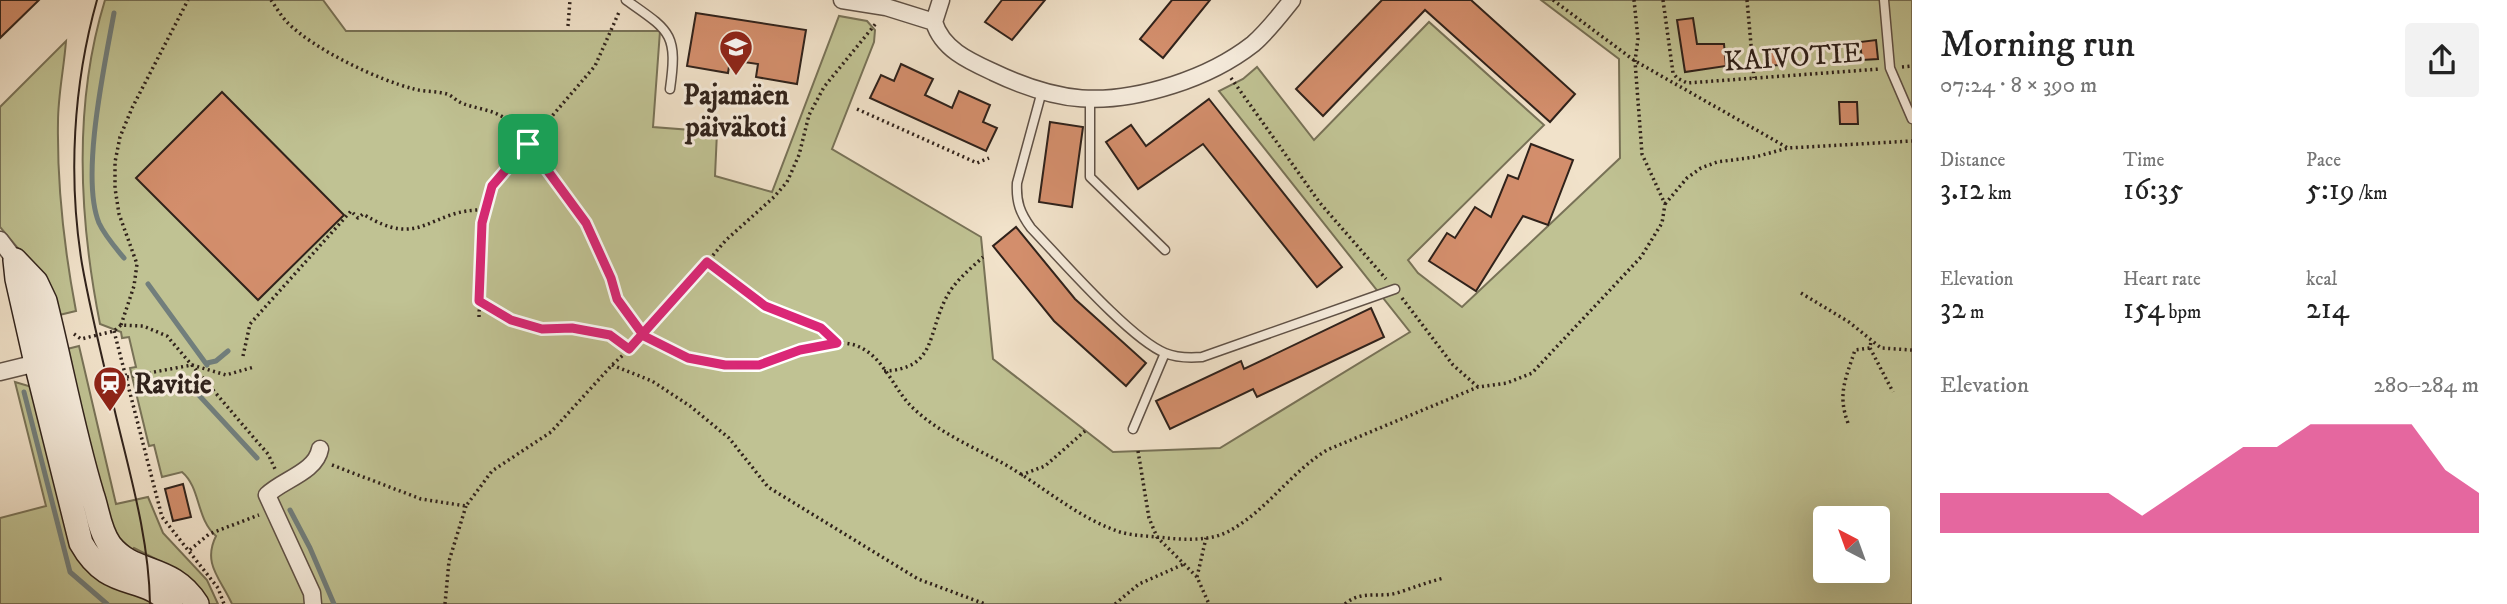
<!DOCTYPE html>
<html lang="en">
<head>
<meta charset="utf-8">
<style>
  body { margin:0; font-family:"IM FELL DW Pica",serif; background:#f2f2f2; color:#222; height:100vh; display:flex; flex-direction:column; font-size:26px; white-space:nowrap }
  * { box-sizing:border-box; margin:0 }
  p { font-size:23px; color:#767676 }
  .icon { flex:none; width:38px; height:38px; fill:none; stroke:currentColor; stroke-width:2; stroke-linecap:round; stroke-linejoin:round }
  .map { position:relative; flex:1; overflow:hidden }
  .side { display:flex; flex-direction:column; background:#fff; width:595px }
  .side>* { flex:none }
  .needle { width:46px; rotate:319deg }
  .fabs { position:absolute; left:1813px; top:506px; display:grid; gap:14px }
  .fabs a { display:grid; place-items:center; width:77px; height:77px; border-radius:7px; background:#fff; box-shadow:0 7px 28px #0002; font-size:35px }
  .pin { position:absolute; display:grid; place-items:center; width:60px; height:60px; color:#fff; margin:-30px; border-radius:14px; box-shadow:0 4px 10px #0006 }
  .round { display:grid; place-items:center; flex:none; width:74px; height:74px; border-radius:7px; background:#f2f2f2 }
  .head { display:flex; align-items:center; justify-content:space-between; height:119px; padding:0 28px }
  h1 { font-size:38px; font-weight:600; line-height:52px }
  .stats { display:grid; grid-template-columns:repeat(3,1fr); gap:10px; height:119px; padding:7px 28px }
  .stats div { display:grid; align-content:center }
  .stats b { font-size:30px; font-weight:600 }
  .stats small { font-size:19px; font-weight:400 }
  .stats p { font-size:19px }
  .chart { height:196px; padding:14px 28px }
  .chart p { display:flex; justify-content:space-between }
  .chart svg { width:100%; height:126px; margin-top:7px; fill:#db2777; opacity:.7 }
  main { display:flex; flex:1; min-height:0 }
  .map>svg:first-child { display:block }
  .green { fill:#c0c293; stroke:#787257; stroke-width:2; fill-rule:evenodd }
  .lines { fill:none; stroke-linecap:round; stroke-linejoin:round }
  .stream { stroke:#717e7c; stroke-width:5 }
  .building { fill:#d38e6c; stroke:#30221b; stroke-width:2 }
  .lane-casing { stroke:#605247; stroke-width:11 }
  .street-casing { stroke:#605247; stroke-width:19 }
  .secondary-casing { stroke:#30221b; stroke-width:26 }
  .path { stroke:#30221b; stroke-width:3.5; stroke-dasharray:2 3.5; stroke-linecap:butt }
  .lane { stroke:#f6ecdd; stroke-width:8 }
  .street { stroke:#f6ecdd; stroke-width:16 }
  .secondary { stroke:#f6ecdd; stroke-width:23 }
  .tram { stroke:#30221b; stroke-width:2 }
  .route-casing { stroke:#fff; stroke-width:14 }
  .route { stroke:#db2777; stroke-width:9 }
  .labels { text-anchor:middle; stroke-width:6; stroke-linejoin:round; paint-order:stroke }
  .street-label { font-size:28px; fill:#30221b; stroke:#f6ecdd }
  .poi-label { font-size:28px; font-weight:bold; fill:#30221b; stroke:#f6ecdd }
</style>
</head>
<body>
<main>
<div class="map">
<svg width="1912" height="604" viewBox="0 0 1912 604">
  <rect width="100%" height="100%" fill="#f1e2ca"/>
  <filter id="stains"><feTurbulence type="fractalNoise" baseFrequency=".00286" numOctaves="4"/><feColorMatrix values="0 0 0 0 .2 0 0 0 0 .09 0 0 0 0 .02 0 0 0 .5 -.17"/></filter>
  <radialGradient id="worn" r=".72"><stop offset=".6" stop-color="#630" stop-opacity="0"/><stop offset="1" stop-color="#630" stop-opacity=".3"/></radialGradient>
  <path class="green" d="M105,0H323L346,31H660L653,127L717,132L715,176L772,192L839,16L867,21L875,30L874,42L832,149L981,237L993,359L1113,452L1220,448L1410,332L1219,91L1243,79L1257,67L1314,140L1429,22L1544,125L1408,260L1418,273L1462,307L1620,158L1619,59L1541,0H1912V604H232C221,579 202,564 216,536C196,519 201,488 182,472L162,477L154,445L149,446L130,368L136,367L129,337L122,338L121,332L100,324C79,218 73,104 105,0ZM1825,518H1878V570H1825Z
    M66,41C64,68 58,95 58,122C57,186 64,248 76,311L55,316L32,265L0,227V107Z
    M79,346L116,504L148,497L163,533L207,580L218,604H206L156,559L134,548L132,550L115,534L106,518L63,350Z
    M15,382L32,387L69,524L160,604H0V518L46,506Z"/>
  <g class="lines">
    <path class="stream" d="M114,13C105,63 80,177 99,223C105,236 115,247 124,258
      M148,284L207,365
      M207,363L216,361L228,351
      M194,384L195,391L257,458
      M24,392L70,572L107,604
      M290,510L310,548L334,604"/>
  </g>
  <path class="building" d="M0,0H39L0,38Z
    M1002,0H1045L1012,40L985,22Z
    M1172,0H1210L1163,58L1140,39Z
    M1382,0H1471L1575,94L1550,122L1425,10L1323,116L1296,89Z
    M696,13L806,30L797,84L756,77L758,64L730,60L728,73L687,66Z
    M1693,18L1697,44H1724L1726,66L1685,72L1677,20Z
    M1876,40L1878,59L1862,60L1860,42Z
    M1779,51L1780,65L1765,66L1764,52Z
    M901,64L933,79L925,95L952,108L959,91L990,105L983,122L997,128L986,151L870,98L881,75L894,81Z
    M222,92L344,215L258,300L136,178Z
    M1209,99L1342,267L1317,287L1203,144L1138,189L1106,142L1131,125L1146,146Z
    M1839,102H1857L1858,124H1840Z
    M1050,122L1083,127L1072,207L1039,202Z
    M1531,144L1573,160L1548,225L1523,216L1476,291L1429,261L1447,233L1455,238L1475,207L1491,217L1508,175L1518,179Z
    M1016,227L1075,299L1146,363L1126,386L1054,321L993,246Z
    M1371,308L1384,337L1257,397L1253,389L1170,429L1156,401L1241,361L1244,369Z
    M183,484L191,517L173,521L165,489Z"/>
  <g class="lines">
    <g class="lane-casing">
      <path id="lane" d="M626,0C670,31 678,33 670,89
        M1884,0L1890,68L1912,119
        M1042,91L1017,183C1016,202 1020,213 1031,228C1060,258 1130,339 1165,353C1177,358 1190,358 1202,357L1395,289
        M1090,99V177L1165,250
        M1133,429L1165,353"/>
    </g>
    <g class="street-casing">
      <path id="street" d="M842,0L886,7L934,22
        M934,22C942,49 969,61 993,72C1058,103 1104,107 1173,85C1201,76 1230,62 1253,44C1268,31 1280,15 1292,0
        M934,22L941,0
        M0,240L15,260
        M0,372L45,361
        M313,604L312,593L267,495C282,480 316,472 320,449"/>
    </g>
    <g class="secondary-casing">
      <path id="secondary" d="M15,260L36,282L45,301C61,365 73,431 92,494C98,511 99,530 110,545C134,576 171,563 197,604
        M15,260L17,279L36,363L81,543C109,593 142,572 171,604"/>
    </g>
    <path class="path" d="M271,0C276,7 281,16 287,22C313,49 378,80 414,89C425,92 437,91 447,94C453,96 457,102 464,104C478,109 495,110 507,120C533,143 571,195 587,225C604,257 617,314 644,336C670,358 724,369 757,365C788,361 833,329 865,350C885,362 895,390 911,406C938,433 974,447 1006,465C1044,487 1078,518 1120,532C1134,536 1151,536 1166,538C1187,540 1213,541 1231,530C1268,509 1291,472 1327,450L1478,387L1507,383L1532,373L1641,257L1662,223L1665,204L1642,154L1635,61L1638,39L1634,0
      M1553,0L1635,61L1788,148L1912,141
      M1663,0L1673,73L1677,78L1687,83L1880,69
      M1747,0L1754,78
      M568,26L570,0
      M1902,67L1912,66
      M1231,78L1320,203L1386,279
      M857,109L977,163L989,158
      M1665,204L1687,178L1701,168L1717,162L1755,157L1788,148
      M707,262L765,306L821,328L837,343
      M1801,293L1849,322L1881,348L1912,350
      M1402,298L1453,365L1478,387
      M479,301L511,320L542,329L572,328L610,335L629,349
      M479,317L482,223L492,186L595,66L620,10
      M121,325L134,286L137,264L119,214L115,188V162L120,137L132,108L188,0
      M114,331L162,517L218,588L224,604
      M74,334L81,339L114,331L121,325L143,326L167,336L254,438L268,454L275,469
      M1870,348L1893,392
      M243,356L250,324L351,211L358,218L363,214C422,251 429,208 485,210
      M612,365L652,381L690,406L729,438L768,487L918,579L985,604
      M884,371C936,369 927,335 946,298C954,282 969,270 983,257
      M127,377L192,365L226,375L254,367
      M1848,423C1837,394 1846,378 1855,350L1870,348L1871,341
      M1138,451L1149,518L1157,537L1197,577L1209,604
      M332,465L421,499L466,506L492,471L551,432L612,365L644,336L726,240L774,197L787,182L799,155L809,115L824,87L877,22
      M1021,475L1045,466L1085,431
      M190,550L209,534L259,515
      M1197,577L1206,538
      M445,604L449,561L466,506
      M1115,604L1139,584L1184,564
      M1345,604C1362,589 1381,599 1400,592C1415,587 1428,582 1444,578"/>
    <use href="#lane" class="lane"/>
    <use href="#street" class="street"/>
    <use href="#secondary" class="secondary"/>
    <path class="tram" d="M97,0C73,85 68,178 82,264C91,315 104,365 116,416C131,478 149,540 150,604"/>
  </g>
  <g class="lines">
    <g class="route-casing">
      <path id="route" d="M528,144L586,223L611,278L617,299L644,336L688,358L725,365H759L800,350L837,343L821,328L765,306L707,262L629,349L610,335L572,328L542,329L511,320L479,301L482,223L492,186L528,144"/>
    </g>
    <use href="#route" class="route"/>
  </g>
  <defs>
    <g id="school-pin" transform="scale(1.75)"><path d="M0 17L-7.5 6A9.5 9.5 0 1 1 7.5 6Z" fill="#8f2418" stroke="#f6ecdd"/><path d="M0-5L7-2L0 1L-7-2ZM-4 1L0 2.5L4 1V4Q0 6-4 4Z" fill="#fff"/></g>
    <g id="station-pin" transform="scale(1.75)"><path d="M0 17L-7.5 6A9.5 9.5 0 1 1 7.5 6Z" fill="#8f2418" stroke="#f6ecdd"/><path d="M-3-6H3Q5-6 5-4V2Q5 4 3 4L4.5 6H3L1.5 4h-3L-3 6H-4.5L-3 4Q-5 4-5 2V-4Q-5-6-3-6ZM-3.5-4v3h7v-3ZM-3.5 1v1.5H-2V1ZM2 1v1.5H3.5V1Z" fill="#fff"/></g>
  </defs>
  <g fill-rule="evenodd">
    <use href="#school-pin" x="736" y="47"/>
    <use href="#station-pin" x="110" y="383"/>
  </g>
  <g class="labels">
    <g class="street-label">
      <text transform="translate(1793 56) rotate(-4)" y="10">KAIVOTIE</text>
    </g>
    <g class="poi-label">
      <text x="736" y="104">Pajamäen<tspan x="736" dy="32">päiväkoti</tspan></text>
      <text x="134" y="393" text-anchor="start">Ravitie</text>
    </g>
  </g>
  <rect width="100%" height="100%" filter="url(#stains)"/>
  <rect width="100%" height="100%" fill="url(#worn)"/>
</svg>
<div class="fabs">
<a><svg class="needle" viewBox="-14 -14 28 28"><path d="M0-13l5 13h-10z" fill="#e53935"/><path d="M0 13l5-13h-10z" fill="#767676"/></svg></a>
</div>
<div class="pin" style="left:528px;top:144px;background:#1e9e55"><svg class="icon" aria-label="arrive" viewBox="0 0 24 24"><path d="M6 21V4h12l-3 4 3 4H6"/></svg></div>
</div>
<section class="side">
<div class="head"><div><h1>Morning run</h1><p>07:24 · 8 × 390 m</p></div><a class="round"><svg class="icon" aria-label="share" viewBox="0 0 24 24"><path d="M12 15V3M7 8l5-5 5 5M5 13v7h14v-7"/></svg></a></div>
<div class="stats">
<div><p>Distance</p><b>3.12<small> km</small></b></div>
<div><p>Time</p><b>16:35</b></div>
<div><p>Pace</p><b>5:19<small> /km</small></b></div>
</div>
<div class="stats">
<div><p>Elevation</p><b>32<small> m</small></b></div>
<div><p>Heart rate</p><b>154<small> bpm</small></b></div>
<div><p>kcal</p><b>214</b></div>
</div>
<div class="chart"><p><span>Elevation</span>280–284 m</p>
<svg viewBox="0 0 160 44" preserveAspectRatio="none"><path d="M0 44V30L10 30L20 30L30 30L40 30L50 30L60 38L70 30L80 22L90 14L100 14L110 6L120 6L130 6L140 6L150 22L160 30V44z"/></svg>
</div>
</section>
</main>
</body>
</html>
